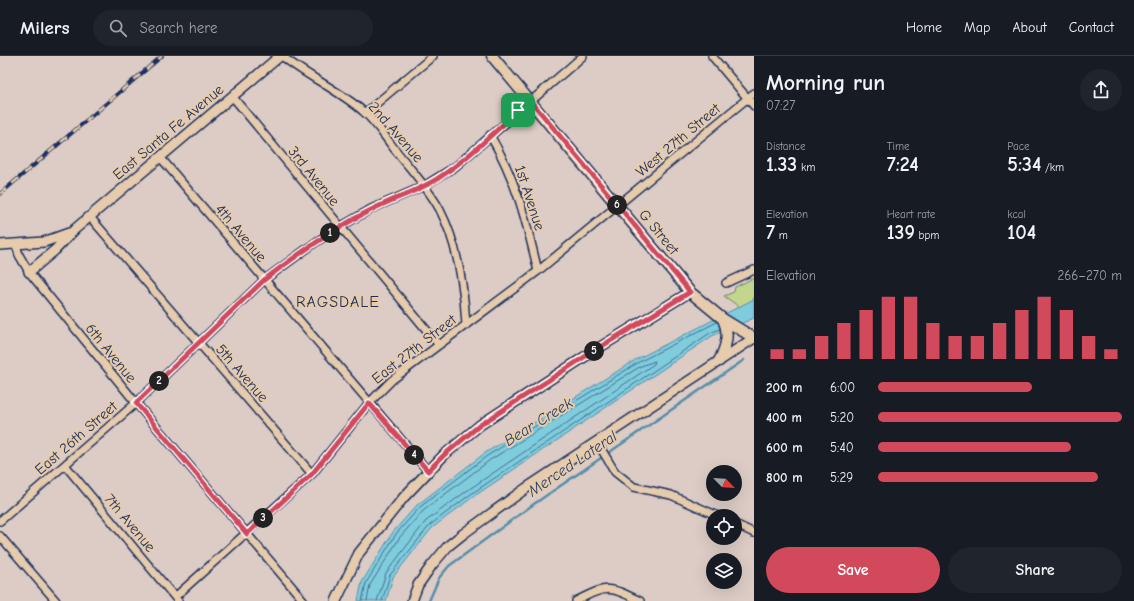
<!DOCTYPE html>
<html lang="en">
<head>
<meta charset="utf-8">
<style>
  body { margin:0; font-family:"Comic Neue",sans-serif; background:#20242c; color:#f1f3f6; height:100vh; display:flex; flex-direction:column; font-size:15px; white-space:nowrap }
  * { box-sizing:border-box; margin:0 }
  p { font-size:13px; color:#9ea1a6 }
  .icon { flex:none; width:22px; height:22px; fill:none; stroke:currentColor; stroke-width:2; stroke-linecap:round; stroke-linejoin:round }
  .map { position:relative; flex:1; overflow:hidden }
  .drawer { display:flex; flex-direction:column; background:#171b24; width:380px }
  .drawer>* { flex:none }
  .needle { width:26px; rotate:115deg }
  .buttons { position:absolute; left:706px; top:409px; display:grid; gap:8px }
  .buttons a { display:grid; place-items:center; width:36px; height:36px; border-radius:50%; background:#171b24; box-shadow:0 4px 16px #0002; font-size:20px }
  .pin { position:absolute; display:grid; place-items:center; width:34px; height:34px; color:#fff; margin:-17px; border-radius:8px; box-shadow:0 2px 6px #0006 }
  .km { position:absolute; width:20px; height:20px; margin:-10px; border-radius:50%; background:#222; color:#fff; font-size:11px; line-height:20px; text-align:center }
  .round { display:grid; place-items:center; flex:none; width:42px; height:42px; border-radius:21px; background:#20242c }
  .headline { display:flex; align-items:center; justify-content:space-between; height:68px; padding:0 12px }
  h1 { font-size:22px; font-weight:700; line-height:30px }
  .figures { display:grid; grid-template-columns:repeat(3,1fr); gap:6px; height:68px; padding:4px 12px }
  .figures div { display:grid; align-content:center }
  .figures b { font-size:20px; font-weight:700 }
  .figures small { font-size:11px; font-weight:400 }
  .figures p { font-size:11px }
  .chart { height:112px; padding:8px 12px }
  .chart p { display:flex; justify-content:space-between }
  .chart svg { width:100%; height:72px; margin-top:4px; stroke:#d1495b; stroke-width:6 }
  .button { display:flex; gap:8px; margin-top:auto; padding:8px 12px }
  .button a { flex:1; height:46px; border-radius:24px; background:#d1495b; color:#fff; font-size:16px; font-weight:700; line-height:46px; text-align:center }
  .button a+a { background:#20242c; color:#f1f3f6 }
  ul { padding:0 12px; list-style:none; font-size:13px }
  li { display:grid; grid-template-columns:64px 48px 1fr; align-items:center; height:30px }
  li i { height:10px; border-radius:5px; background:#d1495b }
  header { display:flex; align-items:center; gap:24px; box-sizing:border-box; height:56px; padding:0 20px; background:#171b24; border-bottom:1px solid #363941 }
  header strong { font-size:19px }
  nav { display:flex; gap:22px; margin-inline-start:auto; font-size:14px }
  .search { width:280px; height:36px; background:#20242c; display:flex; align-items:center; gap:10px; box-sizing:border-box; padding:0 14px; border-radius:22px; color:#9ea1a6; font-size:15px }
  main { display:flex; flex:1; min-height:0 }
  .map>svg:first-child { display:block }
  .green { fill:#c2d78d; stroke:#6e8376 }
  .water { fill:#7fccdd; stroke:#578daa }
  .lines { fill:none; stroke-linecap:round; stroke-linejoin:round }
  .shore { stroke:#436e91; stroke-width:1 }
  .stream { stroke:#578daa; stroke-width:2.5 }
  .minor-casing { stroke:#1b2f5e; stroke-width:10 }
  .tertiary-casing { stroke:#1b2f5e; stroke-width:12 }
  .secondary-casing { stroke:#1b2f5e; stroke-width:13 }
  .minor { stroke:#e6cbad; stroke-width:7 }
  .tertiary { stroke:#e6cbad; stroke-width:9 }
  .secondary { stroke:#e6cbad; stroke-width:10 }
  .rail-casing { stroke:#1b2f5e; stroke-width:4 }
  .rail { stroke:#e6cbad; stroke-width:2.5; stroke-dasharray:8; stroke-linecap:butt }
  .route-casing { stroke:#fff; stroke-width:8 }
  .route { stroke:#d1495b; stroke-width:5 }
  .labels { text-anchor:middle; stroke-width:4; stroke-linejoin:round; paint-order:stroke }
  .street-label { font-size:15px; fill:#1b2f5e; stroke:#e6cbad }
  .neighbourhood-label { font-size:16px; letter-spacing:1px; fill:#1b2f5e; stroke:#e6cbad }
  .water-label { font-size:16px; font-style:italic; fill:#253f6b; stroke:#e6cbad }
</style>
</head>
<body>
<header>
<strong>Milers</strong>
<div class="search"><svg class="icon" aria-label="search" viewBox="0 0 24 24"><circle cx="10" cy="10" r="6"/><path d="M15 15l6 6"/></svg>Search here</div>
<nav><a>Home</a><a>Map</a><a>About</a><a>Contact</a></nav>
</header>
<main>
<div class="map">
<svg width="754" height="545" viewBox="0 0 754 545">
  <rect width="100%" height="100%" fill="#dcccc5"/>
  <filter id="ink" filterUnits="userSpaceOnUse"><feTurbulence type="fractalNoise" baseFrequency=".025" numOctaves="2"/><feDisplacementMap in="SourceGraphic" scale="8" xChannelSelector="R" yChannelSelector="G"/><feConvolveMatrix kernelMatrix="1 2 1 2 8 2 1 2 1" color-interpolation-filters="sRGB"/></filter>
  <g filter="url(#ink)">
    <path class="green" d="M754,222V261L724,240L734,236L735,231Z"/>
    <path class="water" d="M754,243V262L712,280L473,441L432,472L393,521L386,545H358L362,526L393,476L417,449L485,397L637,303Z"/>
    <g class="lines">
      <path class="shore" d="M362,545L366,527L396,478L420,451L487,400L639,306L717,266
        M367,545L370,529L400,481L423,455L490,404L641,310L655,305L654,308L468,434L426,465L386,517L377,545
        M382,545L390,519L430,469L471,438L710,277L720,273"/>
      <path class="stream" d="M429,545L439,522L449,510L531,450L744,304"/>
      <g class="minor-casing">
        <path id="minor" d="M282,0C308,21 339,34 364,56C377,67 386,83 397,96C412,115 429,133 440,154C458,189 464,230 466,269
          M712,0L754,50
          M232,40L439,289
          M365,57L433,0
          M490,79C517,125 526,165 538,215
          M160,101L428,415
          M90,161L312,418
          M16,188L19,199L29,216L136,347L304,545
          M726,227L754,214
          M597,386L615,416L634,431L671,439L718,460
          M65,409L178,545
          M0,465L136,347L264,224L316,186L340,171L371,153L424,130L456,110L583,0
          M735,468L754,477
          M0,480L56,545
          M175,541L312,418L369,347L392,324L538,215L754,37
          M576,545C607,529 609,530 640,545"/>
      </g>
      <g class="tertiary-casing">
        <path id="tertiary" d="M0,189L44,186L69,177
          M29,216L55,194L75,173L280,0
          M336,545L359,497L404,441L444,399L480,369L592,296L690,236
          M412,545L418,529L432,509L448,490L463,478L525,433L754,282"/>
      </g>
      <g class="secondary-casing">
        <path id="secondary" d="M492,0L690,236L723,263L754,282
          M719,305C726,291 730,278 723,263"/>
      </g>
      <use href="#minor" class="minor"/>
      <use href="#tertiary" class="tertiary"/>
      <use href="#secondary" class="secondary"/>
      <g class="rail-casing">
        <path id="rail" d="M0,138L162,0"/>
      </g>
      <use href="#rail" class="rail"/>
    </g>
  </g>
  <g class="lines" filter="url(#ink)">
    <g class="route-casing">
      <path id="route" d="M530,44L690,236L592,296L480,369L444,399L428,415L369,347L312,418L247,478L136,347L264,224C298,198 333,173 371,154C392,143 416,136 437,123C471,101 499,71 530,44Z"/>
    </g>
    <use href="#route" class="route"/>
  </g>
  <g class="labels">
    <g class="street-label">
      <text transform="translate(168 76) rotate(-40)" y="5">East Santa Fe Avenue</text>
      <text transform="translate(396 76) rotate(49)" y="5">2nd Avenue</text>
      <text transform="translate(678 84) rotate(-40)" y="5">West 27th Street</text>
      <text transform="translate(314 120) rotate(51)" y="5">3rd Avenue</text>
      <text transform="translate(530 142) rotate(72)" y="5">1st Avenue</text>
      <text transform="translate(659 176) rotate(51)" y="5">G Street</text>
      <text transform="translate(241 177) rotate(50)" y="5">4th Avenue</text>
      <text transform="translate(414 293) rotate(-38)" y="5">East 27th Street</text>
      <text transform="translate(111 297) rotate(51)" y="5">6th Avenue</text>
      <text transform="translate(242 317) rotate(49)" y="5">5th Avenue</text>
      <text transform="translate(76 382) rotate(-41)" y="5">East 26th Street</text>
      <text transform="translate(130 467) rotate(50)" y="5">7th Avenue</text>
    </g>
    <g class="neighbourhood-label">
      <text x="338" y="251">RAGSDALE</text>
    </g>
    <g class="water-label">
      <text transform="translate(538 365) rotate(-32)" y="6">Bear Creek</text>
      <text transform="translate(572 407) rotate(-34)" y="6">Merced Lateral</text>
    </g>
  </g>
</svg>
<div class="buttons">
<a><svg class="needle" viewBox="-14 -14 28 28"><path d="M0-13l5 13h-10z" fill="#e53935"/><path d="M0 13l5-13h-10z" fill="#9ea1a6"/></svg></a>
<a><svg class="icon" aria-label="locate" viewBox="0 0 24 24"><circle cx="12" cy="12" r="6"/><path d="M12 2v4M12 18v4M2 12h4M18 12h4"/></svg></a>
<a><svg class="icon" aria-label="layers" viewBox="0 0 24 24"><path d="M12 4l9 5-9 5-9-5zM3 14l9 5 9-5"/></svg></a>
</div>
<div class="pin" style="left:518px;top:54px;background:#1e9e55"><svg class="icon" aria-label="arrive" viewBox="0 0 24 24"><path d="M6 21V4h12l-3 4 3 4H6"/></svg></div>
<b class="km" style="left:330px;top:177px">1</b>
<b class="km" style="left:159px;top:325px">2</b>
<b class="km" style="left:263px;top:462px">3</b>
<b class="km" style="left:414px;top:399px">4</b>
<b class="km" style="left:594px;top:295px">5</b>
<b class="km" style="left:617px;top:149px">6</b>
</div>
<section class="drawer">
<div class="headline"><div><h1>Morning run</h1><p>07:27</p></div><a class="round"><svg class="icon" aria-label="share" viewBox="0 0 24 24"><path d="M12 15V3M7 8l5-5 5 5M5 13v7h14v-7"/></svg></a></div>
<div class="figures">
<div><p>Distance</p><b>1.33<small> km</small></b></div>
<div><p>Time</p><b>7:24</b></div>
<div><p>Pace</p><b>5:34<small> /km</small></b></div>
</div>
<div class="figures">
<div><p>Elevation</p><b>7<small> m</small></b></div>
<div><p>Heart rate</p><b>139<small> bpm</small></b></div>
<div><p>kcal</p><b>104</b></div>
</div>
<div class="chart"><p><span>Elevation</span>266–270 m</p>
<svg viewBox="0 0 160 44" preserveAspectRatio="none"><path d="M5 44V38M15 44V38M25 44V30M35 44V22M45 44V14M55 44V6M65 44V6M75 44V22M85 44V30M95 44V30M105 44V22M115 44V14M125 44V6M135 44V14M145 44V30M155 44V38"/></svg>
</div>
<ul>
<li><b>200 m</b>6:00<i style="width:63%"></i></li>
<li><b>400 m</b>5:20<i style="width:100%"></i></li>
<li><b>600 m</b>5:40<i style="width:79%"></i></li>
<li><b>800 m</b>5:29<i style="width:90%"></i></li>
</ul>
<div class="button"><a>Save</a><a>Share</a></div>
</section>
</main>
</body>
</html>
